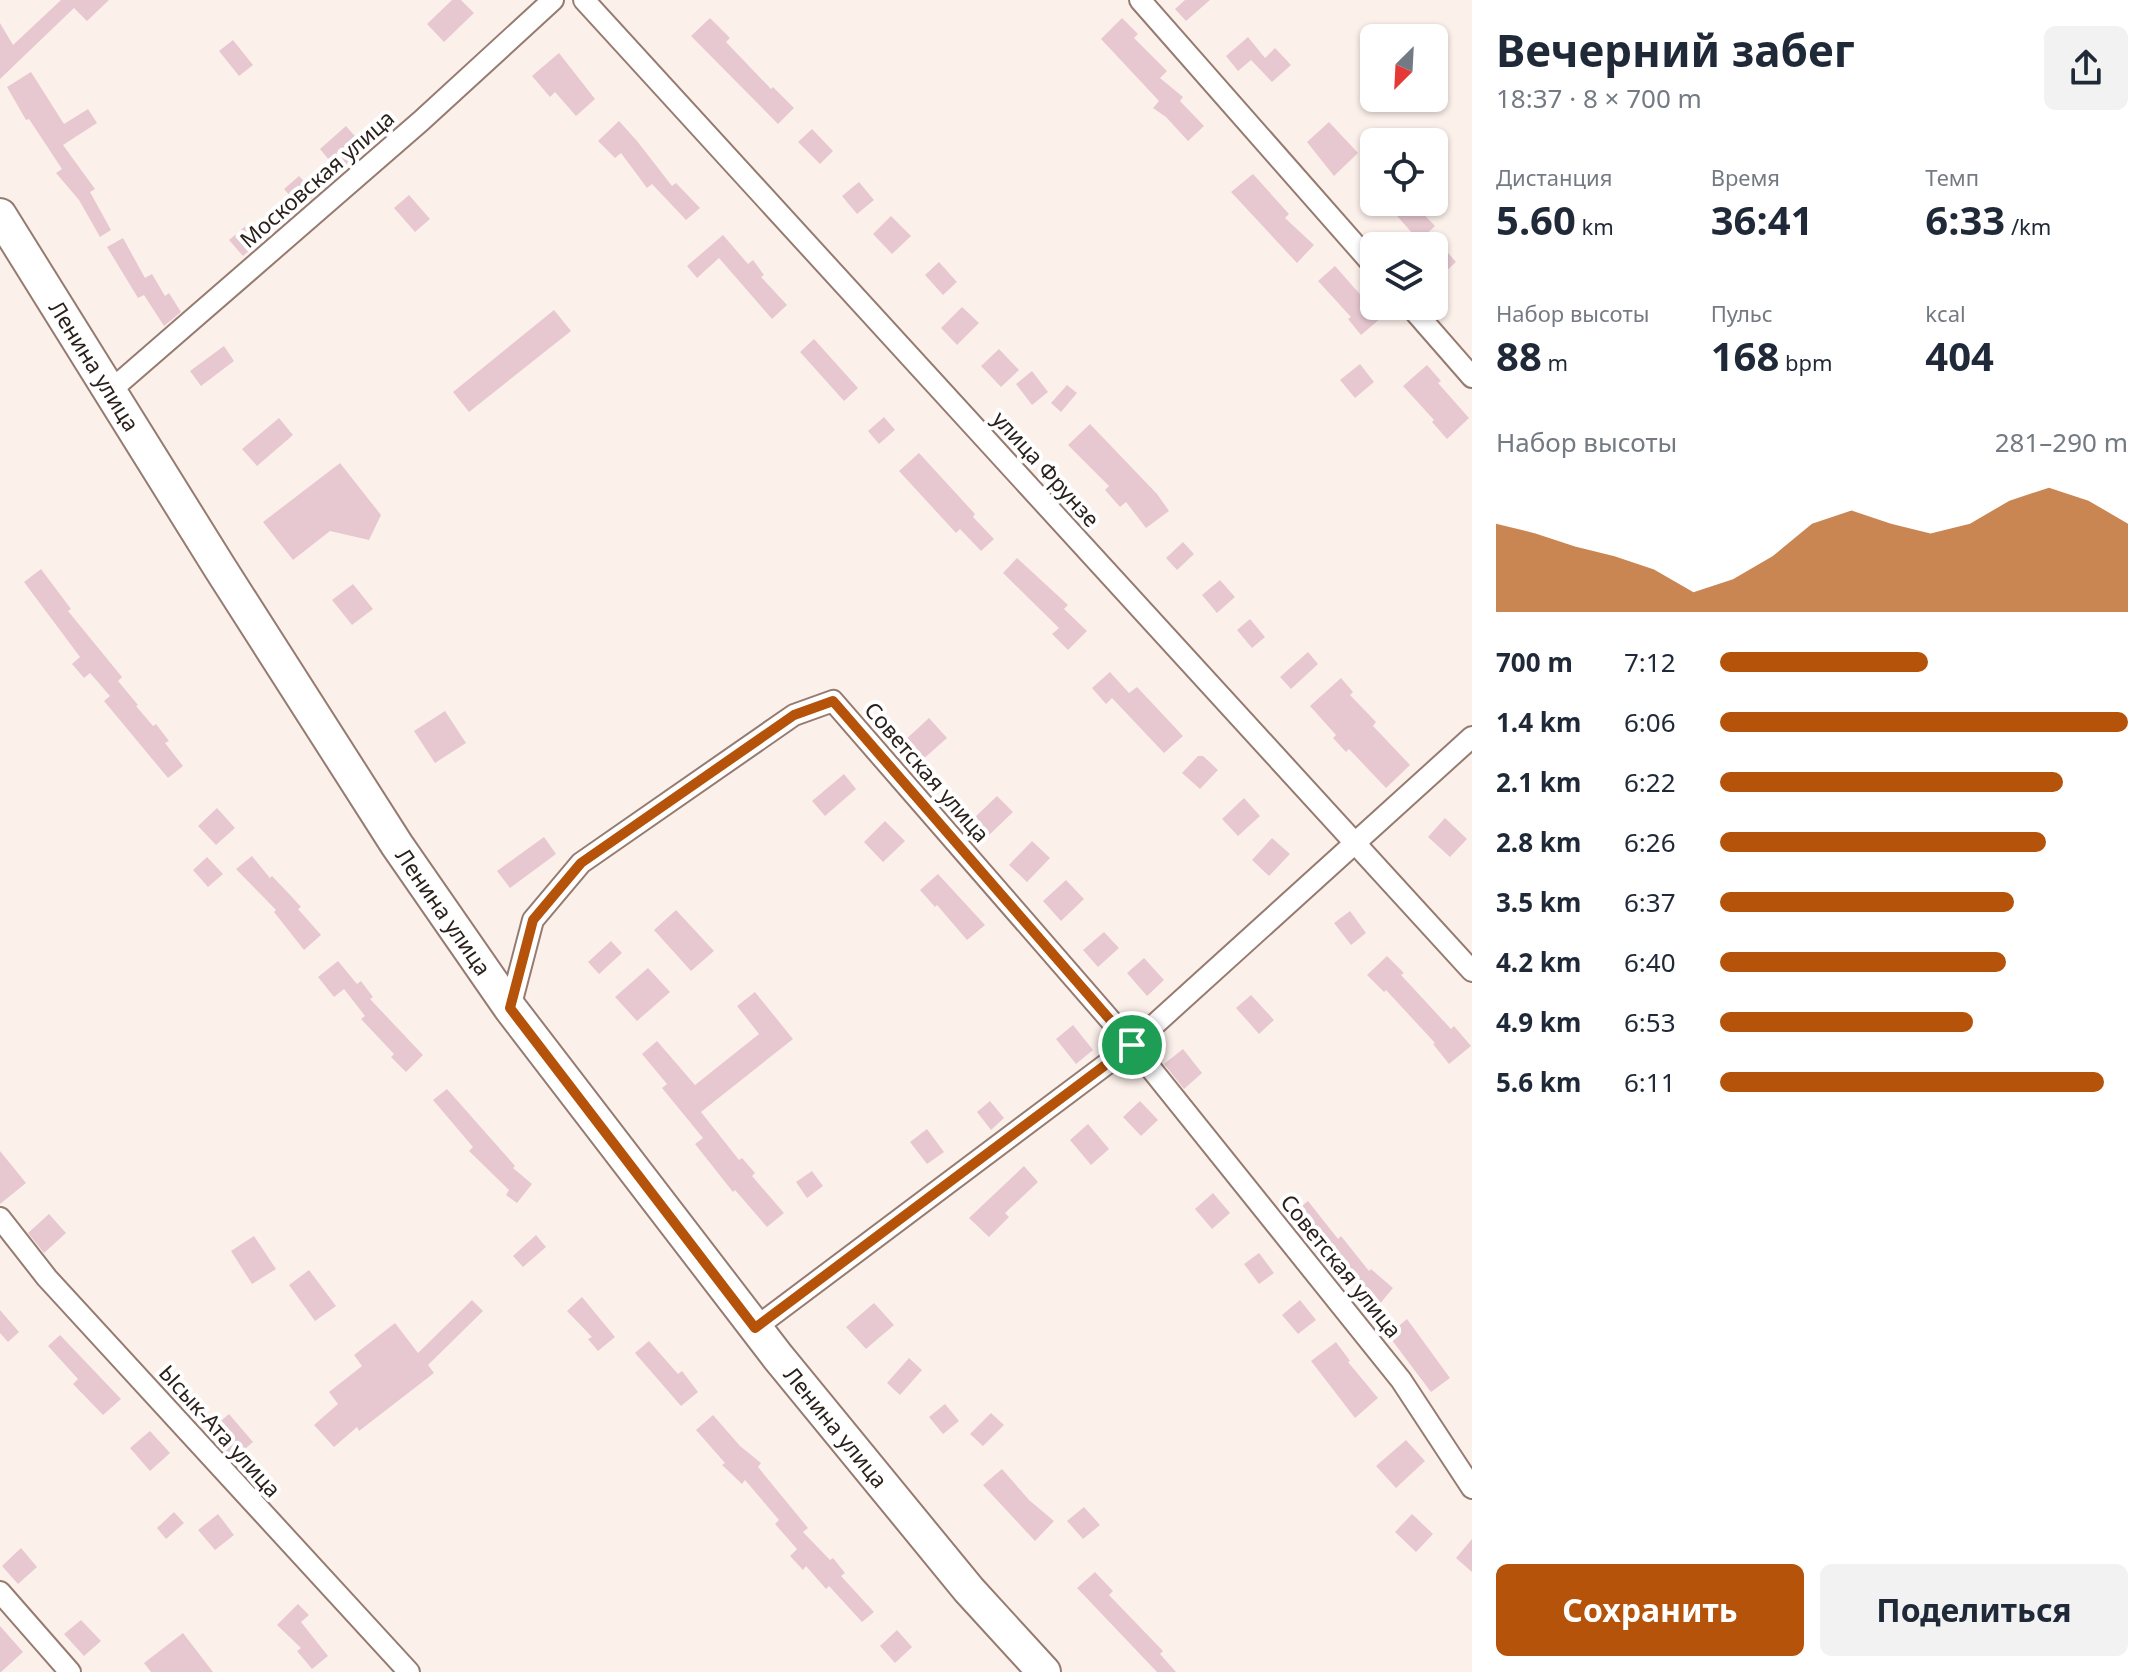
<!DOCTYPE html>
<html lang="ru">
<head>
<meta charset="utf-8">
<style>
  body { margin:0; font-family:"Noto Sans",sans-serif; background:#f2f2f3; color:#1f2937; height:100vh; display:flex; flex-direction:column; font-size:30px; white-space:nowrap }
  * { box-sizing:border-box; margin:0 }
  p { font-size:26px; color:#747a83 }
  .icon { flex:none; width:44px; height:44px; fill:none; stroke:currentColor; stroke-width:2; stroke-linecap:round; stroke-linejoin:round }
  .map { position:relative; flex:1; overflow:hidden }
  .sheet { display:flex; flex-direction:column; background:#fff; width:680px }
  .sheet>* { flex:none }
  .needle { width:52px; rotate:204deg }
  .tools { position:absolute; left:1360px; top:24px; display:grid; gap:16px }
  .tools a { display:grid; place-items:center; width:88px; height:88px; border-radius:12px; background:#fff; box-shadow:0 2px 6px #0004; font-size:40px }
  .pin { position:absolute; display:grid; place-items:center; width:68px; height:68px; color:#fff; margin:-34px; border:4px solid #fff; border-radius:50%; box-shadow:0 2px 8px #0007 }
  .round { display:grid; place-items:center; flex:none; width:84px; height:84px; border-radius:12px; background:#f2f2f3 }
  .head { display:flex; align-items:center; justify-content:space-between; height:136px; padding:0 24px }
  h1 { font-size:44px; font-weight:700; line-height:60px }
  .figures { display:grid; grid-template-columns:repeat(3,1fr); gap:12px; height:136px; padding:8px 24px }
  .figures div { display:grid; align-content:center }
  .figures b { font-size:40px; font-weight:700 }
  .figures small { font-size:22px; font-weight:400 }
  .figures p { font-size:22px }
  .chart { height:224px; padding:16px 24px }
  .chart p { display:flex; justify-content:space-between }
  .chart svg { width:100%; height:144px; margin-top:8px; fill:#b45309; opacity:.7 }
  .action { display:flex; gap:16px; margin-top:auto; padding:16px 24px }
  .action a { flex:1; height:92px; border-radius:12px; background:#b45309; color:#fff; font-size:32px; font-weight:700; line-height:92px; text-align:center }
  .action a+a { background:#f2f2f3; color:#1f2937 }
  ul { padding:0 24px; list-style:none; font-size:26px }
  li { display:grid; grid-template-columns:128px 96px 1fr; align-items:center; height:60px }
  li i { height:20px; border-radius:10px; background:#b45309 }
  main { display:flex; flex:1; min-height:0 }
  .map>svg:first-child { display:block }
  .building { fill:#e7c8d1 }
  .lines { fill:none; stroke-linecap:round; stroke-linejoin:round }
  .minor-casing { stroke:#967b70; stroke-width:24 }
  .primary-casing { stroke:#967b70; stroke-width:36 }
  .minor { stroke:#fff; stroke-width:20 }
  .primary { stroke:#fff; stroke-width:32 }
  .route-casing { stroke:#fff; stroke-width:16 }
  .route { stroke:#b45309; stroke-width:10 }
  .labels { text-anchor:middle; stroke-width:8; stroke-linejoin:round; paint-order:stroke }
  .street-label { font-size:22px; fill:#2b211c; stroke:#fff }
</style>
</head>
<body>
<main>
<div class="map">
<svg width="1472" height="1672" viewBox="0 0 1472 1672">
  <rect width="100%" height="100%" fill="#fcf0eb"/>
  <path class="building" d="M61,0H109L87,21L74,8L0,79V23L13,45Z
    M452,0H461L474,13L444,42L427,24Z
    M1185,0H1210L1186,21L1175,9Z
    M710,18L730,38L726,42L771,89L773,87L794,108L778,124L691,36Z
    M1122,18L1138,34L1134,38L1167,71L1160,78L1183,97L1180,101L1204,126L1188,141L1166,117L1153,108L1159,101L1101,39Z
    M1248,37L1265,58L1275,48L1291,65L1272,82L1251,60L1238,71L1226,56Z
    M233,40L253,65L239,76L219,51Z
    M559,53L595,99L576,116L555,92L550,97L532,76Z
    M31,72L64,124L88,109L97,123L63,145L95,189L90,192L111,230L100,237L79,200L56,173L62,169L29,119L26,120L7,87Z
    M619,121L637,141L672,186L676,183L700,208L686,220L652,184L647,188L621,153L615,158L598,141Z
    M1329,122L1358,153L1334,176L1307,142Z
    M346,126L366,149L339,172L320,149Z
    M812,129L833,151L820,164L798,142Z
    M1253,174L1289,214L1285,218L1314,245L1297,263L1231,192Z
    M299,176L316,194L301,208L284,189Z
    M859,182L874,200L857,214L842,196Z
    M409,195L430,219L415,232L394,208Z
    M1385,202H1412L1435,226L1419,241Z
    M891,216L911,236L892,254L873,234Z
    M249,223L263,239L243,256L229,240Z
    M723,235L748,264L753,260L764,275L761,277L787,305L772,319L719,258L697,278L687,266Z
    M1434,237L1456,262L1434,282Z
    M123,238L145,278L152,274L165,296L169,293L181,312L164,326L144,295L138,298L107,247Z
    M939,262L957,282L943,295L925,275Z
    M1335,266L1381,318L1361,335L1348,319L1351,317L1318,281Z
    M962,307L979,323L957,345L941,328Z
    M554,310L571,331L469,412L453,392Z
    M814,339L858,388L844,401L800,352Z
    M224,346L234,361L201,386L190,371Z
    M999,349L1019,370L1001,387L981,366Z
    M1360,364L1374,382L1355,398L1340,380Z
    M1427,365L1441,381L1438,383L1469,418L1447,439L1432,422L1434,420L1403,386Z
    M1032,371L1048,392L1032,405L1016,384Z
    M1067,385L1077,393L1061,412L1051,403Z
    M884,417L895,430L879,444L868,431Z
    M279,418L293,435L257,466L242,449Z
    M1090,424L1157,494L1169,511L1146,528L1126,502L1120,507L1105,490L1109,486L1068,445Z
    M919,453L975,514L973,517L994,539L981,551L960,529L956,533L899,471Z
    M340,463L381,515L369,540L330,531L293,560L263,522Z
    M1183,542L1194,554L1177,570L1166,558Z
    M1017,558L1068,605L1064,609L1087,631L1068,650L1052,634L1059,628L1003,573Z
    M41,569L71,609L68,611L122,677L118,681L138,705L136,706L153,726L156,724L169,741L165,743L183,766L168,778L104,701L110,696L90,673L84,678L72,664L80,657L24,582Z
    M1220,580L1235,597L1217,613L1202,595Z
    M353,584L373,609L352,625L332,600Z
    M1250,619L1265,637L1252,648L1237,630Z
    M1308,652L1318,664L1291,689L1280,677Z
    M1110,672L1129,693L1137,687L1183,736L1164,753L1112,698L1106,704L1092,688Z
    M1341,678L1353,692L1350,695L1376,722L1373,726L1410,765L1386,788L1349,749L1346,752L1333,738L1336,735L1310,706Z
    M445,711L466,743L435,763L414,731Z
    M929,718L947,738L921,761L903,742Z
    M1198,756H1203L1218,770L1200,789L1182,773Z
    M844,774L856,789L825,816L812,801Z
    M997,796L1013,812L988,836L972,820Z
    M1244,798L1260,816L1238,836L1222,819Z
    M217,808L235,828L216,845L198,826Z
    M1445,818L1467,839L1450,857L1428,837Z
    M885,821L905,841L883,862L864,842Z
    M544,837L556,854L510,888L497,871Z
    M1272,838L1290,854L1269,876L1252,860Z
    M1032,841L1050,858L1027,882L1009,865Z
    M252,856L270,878L272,876L292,897L301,907L298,909L321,935L304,950L274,912L276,910L236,869Z
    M207,857L223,874L208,887L193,870Z
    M938,874L985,925L967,940L937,905L935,907L920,890Z
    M1066,880L1084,899L1061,921L1043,901Z
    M676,910L714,951L691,971L654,930Z
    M1350,911L1366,933L1351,945L1334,923Z
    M1104,932L1119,948L1098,967L1083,950Z
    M611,941L622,953L599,974L588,962Z
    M1387,956L1404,973L1401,975L1451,1029L1454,1026L1471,1046L1449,1064L1433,1044L1435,1043L1386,990L1384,992L1367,975Z
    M1144,958L1164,980L1147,996L1127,973Z
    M338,961L357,984L361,981L373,997L370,999L423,1055L406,1072L391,1057L394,1054L361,1019L365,1016L344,989L334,997L318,977Z
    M648,968L670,992L637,1021L615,997Z
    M755,992L793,1039L701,1112L739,1160L742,1158L755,1173L752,1176L784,1213L767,1227L735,1190L733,1192L695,1144L703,1138L662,1088L667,1084L642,1054L657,1041L695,1085L759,1034L737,1006Z
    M1251,995L1274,1020L1259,1034L1236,1008Z
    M1073,1025L1093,1050L1076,1064L1056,1039Z
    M1183,1049L1202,1073L1184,1089L1164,1064Z
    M447,1089L515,1166L513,1168L532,1184L517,1203L506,1195L509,1190L469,1151L473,1147L433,1100Z
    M990,1101L1004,1118L991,1130L977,1112Z
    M1140,1101L1158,1120L1141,1136L1123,1117Z
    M1088,1124L1109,1149L1091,1165L1070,1140Z
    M927,1129L944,1152L927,1164L910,1142Z
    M0,1151L26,1183L0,1204Z
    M1024,1166L1038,1182L1005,1213L1009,1217L989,1237L969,1218Z
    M812,1171L823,1186L807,1198L796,1182Z
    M1213,1193L1230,1213L1212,1229L1195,1209Z
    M1308,1201L1338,1239L1341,1236L1369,1271L1371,1269L1393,1288L1378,1306L1343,1274L1337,1279L1289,1216Z
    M49,1214L66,1233L44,1253L28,1233Z
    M536,1235L546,1247L523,1267L513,1256Z
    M254,1236L276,1269L252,1284L231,1251Z
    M1259,1253L1274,1273L1259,1284L1244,1264Z
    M309,1270L336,1306L315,1321L289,1285Z
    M582,1297L615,1337L598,1351L588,1339L592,1337L567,1311Z
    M472,1300L483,1311L428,1365L434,1373L359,1431L357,1427L334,1447L314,1425L338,1404L329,1392L362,1366L354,1355L395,1323L418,1353Z
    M1300,1300L1316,1320L1298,1334L1282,1315Z
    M874,1303L894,1325L866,1349L846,1327Z
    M0,1310L19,1332L8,1342L0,1333Z
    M1407,1319L1450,1378L1431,1392L1388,1335Z
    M60,1335L121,1399L103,1415L73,1384L78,1379L48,1346Z
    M649,1341L678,1374L682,1371L698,1392L681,1406L635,1353Z
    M1336,1342L1350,1361L1348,1362L1378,1398L1355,1418L1311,1361Z
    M909,1358L922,1370L900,1395L887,1383Z
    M945,1404L959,1421L943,1434L929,1417Z
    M991,1413L1004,1425L983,1446L970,1434Z
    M229,1414L253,1442L232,1460L207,1433Z
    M713,1415L740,1446L761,1463L758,1467L808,1528L803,1532L830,1560L833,1558L845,1573L841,1576L874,1612L862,1622L829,1586L826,1589L806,1566L803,1570L790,1556L797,1549L775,1524L779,1520L745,1480L742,1484L722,1465L725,1463L696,1430Z
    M150,1431L170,1453L150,1471L130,1448Z
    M1406,1440L1425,1461L1396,1488L1376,1466Z
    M1002,1469L1029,1500L1054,1521L1035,1541L983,1485Z
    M1084,1507L1100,1525L1083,1539L1067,1521Z
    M174,1512L184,1523L166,1539L157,1528Z
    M218,1514L234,1535L215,1550L198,1530Z
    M1412,1514L1433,1534L1416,1552L1395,1532Z
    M1472,1539V1572L1456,1558Z
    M21,1548L37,1567L18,1584L2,1566Z
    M1095,1572L1113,1591L1109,1595L1163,1651L1160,1654L1176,1672H1157L1077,1588Z
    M298,1604L309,1615L301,1622L328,1656L312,1669L297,1651L301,1648L277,1625Z
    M81,1620L101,1641L84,1656L64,1634Z
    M0,1626L23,1652L1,1672H0Z
    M897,1630L912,1647L895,1663L880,1646Z
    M183,1633L213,1672H151L144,1663Z"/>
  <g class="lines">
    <g class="minor-casing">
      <path id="minor" d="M584,0L1472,971
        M1140,0L1374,266
        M1410,306L1472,377
        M110,391L421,121L553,0
        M510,1008L533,920L581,863L794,715L833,701L1132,1045L1401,1380L1472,1488
        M0,1218L47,1278L409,1672
        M755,1328L1132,1045L1472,737
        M0,1592L70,1672"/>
    </g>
    <g class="primary-casing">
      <g id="primary">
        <path id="s1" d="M0,215L220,568L397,845L510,1008L778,1357L969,1590L1044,1672"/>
      </g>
    </g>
    <use href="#minor" class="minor"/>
    <use href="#primary" class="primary"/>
  </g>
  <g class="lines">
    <g class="route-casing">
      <path id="route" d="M833,701L1132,1045L755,1328L510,1008L533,920L581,863L794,715Z"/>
    </g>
    <use href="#route" class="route"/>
  </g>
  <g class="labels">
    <g class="street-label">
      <text transform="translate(317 179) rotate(-41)" y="8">Московская улица</text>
      <text dy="8" stroke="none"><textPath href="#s1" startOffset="178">Ленина улица</textPath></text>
      <text transform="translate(1046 469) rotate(48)" y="8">улица Фрунзе</text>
      <text transform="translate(927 772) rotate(49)" y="8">Советская улица</text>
      <text dy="8" stroke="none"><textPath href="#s1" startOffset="826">Ленина улица</textPath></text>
      <text transform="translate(1341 1266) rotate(51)" y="8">Советская улица</text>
      <text dy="8" stroke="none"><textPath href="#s1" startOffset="1474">Ленина улица</textPath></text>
      <text transform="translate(220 1431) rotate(48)" y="8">Ысык-Ата улица</text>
    </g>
  </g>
</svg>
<div class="tools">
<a><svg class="needle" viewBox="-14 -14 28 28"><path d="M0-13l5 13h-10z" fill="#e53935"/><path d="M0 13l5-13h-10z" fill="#747a83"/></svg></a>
<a><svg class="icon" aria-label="locate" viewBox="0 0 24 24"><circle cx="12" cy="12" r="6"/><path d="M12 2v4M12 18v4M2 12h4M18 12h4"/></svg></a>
<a><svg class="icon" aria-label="layers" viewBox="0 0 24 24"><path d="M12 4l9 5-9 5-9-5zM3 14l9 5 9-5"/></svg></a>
</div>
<div class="pin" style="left:1132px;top:1045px;background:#1e9e55"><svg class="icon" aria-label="arrive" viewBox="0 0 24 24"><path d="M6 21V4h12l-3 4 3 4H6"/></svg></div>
</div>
<section class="sheet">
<div class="head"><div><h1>Вечерний забег</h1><p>18:37 · 8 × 700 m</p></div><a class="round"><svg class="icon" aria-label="share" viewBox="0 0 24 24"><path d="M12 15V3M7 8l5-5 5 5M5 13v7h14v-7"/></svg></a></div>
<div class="figures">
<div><p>Дистанция</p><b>5.60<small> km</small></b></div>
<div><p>Время</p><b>36:41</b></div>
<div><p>Темп</p><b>6:33<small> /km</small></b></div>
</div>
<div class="figures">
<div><p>Набор высоты</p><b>88<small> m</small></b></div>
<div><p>Пульс</p><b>168<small> bpm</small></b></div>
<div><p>kcal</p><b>404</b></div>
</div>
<div class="chart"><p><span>Набор высоты</span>281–290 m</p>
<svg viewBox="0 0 160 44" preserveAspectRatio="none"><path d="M0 44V17L10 20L20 24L30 27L40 31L50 38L60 34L70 27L80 17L90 13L100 17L110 20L120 17L130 10L140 6L150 10L160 17V44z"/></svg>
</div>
<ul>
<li><b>700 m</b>7:12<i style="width:51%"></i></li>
<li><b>1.4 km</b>6:06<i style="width:100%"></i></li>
<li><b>2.1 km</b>6:22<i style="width:84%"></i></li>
<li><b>2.8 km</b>6:26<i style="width:80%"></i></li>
<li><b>3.5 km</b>6:37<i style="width:72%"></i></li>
<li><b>4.2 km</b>6:40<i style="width:70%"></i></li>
<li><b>4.9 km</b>6:53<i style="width:62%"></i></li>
<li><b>5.6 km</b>6:11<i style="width:94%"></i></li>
</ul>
<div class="action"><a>Сохранить</a><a>Поделиться</a></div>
</section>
</main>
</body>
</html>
